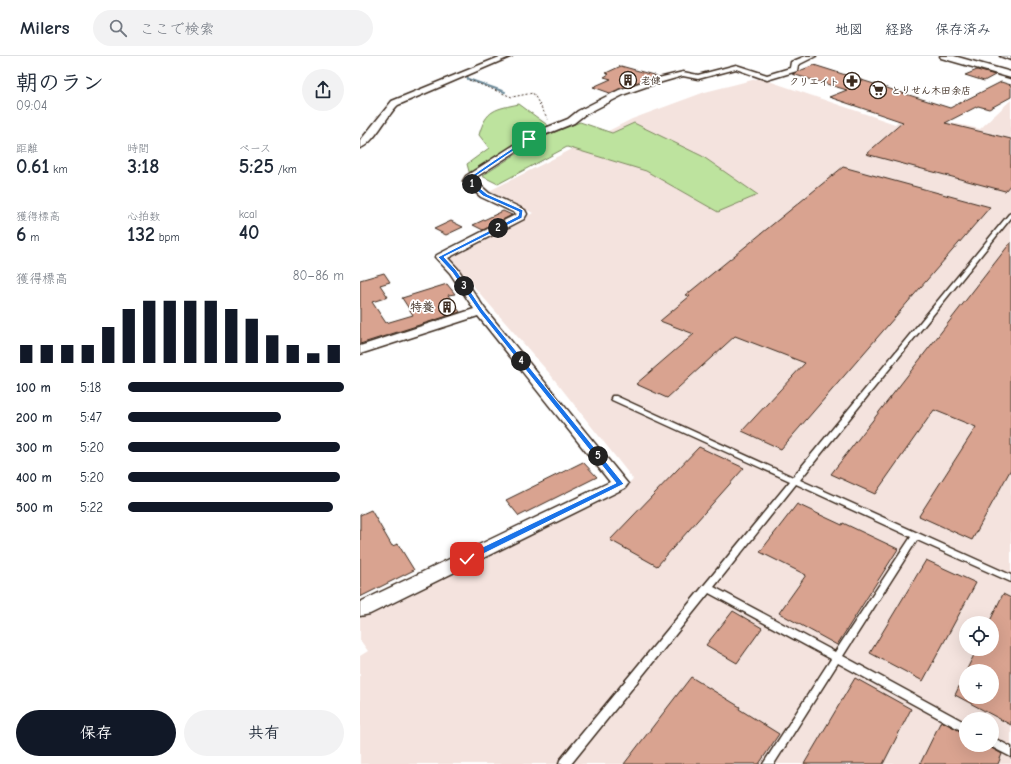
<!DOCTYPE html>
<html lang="ja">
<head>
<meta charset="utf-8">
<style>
  body { margin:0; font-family:"Comic Neue","Klee One",sans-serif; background:#f2f2f3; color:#1f2937; height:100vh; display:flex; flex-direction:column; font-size:15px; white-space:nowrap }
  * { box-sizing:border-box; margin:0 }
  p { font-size:13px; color:#747a83 }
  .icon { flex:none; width:22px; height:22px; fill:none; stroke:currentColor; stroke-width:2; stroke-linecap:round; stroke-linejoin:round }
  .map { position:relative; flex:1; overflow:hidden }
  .side { display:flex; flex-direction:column; background:#fff; width:360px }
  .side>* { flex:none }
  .tools { position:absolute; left:599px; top:560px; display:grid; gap:8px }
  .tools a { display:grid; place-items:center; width:40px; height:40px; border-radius:50%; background:#fff; box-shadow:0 4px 16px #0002; font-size:20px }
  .pin { position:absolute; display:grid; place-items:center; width:34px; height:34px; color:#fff; margin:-17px; border-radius:8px; box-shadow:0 2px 6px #0006 }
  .km { position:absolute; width:20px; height:20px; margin:-10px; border-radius:50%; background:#222; color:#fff; font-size:11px; line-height:20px; text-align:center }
  .round { display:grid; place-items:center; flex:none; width:42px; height:42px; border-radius:21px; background:#f2f2f3 }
  .head { display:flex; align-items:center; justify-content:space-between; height:68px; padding:0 16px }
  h1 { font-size:22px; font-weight:700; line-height:30px }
  .figures { display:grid; grid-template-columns:repeat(3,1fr); gap:6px; height:68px; padding:4px 16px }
  .figures div { display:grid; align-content:center }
  .figures b { font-size:20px; font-weight:700 }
  .figures small { font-size:11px; font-weight:400 }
  .figures p { font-size:11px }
  .chart { height:112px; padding:8px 16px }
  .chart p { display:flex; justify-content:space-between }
  .chart svg { width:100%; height:72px; margin-top:4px; stroke:#111827; stroke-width:6 }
  .action { display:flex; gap:8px; margin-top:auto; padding:8px 16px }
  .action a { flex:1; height:46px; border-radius:24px; background:#111827; color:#fff; font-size:16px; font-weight:700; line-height:46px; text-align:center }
  .action a+a { background:#f2f2f3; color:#1f2937 }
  ul { padding:0 16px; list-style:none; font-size:13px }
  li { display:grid; grid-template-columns:64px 48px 1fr; align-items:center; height:30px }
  li i { height:10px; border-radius:5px; background:#111827 }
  header { display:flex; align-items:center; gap:24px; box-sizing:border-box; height:56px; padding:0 20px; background:#fff; border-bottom:1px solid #e0e1e3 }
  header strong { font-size:19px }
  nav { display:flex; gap:22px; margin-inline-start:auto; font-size:14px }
  .search { width:280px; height:36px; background:#f2f2f3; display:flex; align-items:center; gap:10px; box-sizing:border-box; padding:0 14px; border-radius:22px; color:#747a83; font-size:15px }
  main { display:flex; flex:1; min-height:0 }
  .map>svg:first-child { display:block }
  .built { fill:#f4e3de; fill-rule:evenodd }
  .green { fill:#bde39e; stroke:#7c865e }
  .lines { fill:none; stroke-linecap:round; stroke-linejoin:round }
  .stream { stroke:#6c8a9a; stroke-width:2 }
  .building { fill:#d9a390; stroke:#3b2a1e }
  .service-casing { stroke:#3b2a1e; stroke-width:3 }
  .minor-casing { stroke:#3b2a1e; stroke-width:3 }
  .tertiary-casing { stroke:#3b2a1e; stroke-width:3 }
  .path { stroke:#3b2a1e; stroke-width:1; stroke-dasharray:2 2; stroke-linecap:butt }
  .service { fill:#fff; fill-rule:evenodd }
  .minor { fill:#fff; fill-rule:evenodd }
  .tertiary { fill:#fff; fill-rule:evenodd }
  .route { fill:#1a73e8; stroke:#fff }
  .labels { text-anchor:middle; stroke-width:3.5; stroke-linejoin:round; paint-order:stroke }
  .far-poi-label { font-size:10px; font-weight:bold; fill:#3b2a1e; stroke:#fff; text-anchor:start }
  .poi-label { font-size:12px; font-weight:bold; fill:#3b2a1e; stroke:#fff; text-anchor:end }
</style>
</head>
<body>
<header>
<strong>Milers</strong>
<div class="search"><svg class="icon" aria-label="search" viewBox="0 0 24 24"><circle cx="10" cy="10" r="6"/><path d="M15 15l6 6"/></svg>ここで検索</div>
<nav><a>地図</a><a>経路</a><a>保存済み</a></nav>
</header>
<main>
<section class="side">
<div class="head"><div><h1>朝のラン</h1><p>09:04</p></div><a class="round"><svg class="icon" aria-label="share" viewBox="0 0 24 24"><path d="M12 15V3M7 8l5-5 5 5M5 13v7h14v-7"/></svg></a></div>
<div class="figures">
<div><p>距離</p><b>0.61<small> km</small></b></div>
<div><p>時間</p><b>3:18</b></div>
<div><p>ペース</p><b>5:25<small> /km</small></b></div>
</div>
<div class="figures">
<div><p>獲得標高</p><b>6<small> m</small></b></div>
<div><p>心拍数</p><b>132<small> bpm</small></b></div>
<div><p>kcal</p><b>40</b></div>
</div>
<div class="chart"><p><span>獲得標高</span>80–86 m</p>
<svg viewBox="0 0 160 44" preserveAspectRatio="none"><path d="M5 44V33M15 44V33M25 44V33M35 44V33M45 44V22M55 44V11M65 44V6M75 44V6M85 44V6M95 44V6M105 44V11M115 44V17M125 44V27M135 44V33M145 44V38M155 44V33"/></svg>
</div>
<ul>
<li><b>100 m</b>5:18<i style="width:100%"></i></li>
<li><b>200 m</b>5:47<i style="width:71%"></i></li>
<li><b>300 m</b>5:20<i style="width:98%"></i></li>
<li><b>400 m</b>5:20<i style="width:98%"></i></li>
<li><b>500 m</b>5:22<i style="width:95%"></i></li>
</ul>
<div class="action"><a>保存</a><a>共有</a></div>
</section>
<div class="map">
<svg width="651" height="708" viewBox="0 0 651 708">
  <rect width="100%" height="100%" fill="#fff"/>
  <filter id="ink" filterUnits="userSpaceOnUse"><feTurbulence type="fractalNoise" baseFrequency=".025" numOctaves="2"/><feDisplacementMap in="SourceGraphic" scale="8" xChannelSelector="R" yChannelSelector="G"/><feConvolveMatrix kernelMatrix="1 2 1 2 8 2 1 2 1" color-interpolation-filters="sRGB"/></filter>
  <g filter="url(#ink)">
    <path class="built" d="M400,22L535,68L547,57L620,73L651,44V708H0V600L8,595L0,584V562L264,431L273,423L190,318L89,202L173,157L129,135L272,63L345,36ZM606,567H632V593H606ZM606,615H632V641H606ZM606,663H632V689H606Z"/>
    <path class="green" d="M159,48L190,71L110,119L107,108L129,92L119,79C126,53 136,53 159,48Z
      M220,66L252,77L274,67L342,100L398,139L358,156L286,115L207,91L138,128L122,120L183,81Z"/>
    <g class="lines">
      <path class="stream" d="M107,19L108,23L145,36"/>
    </g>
    <path class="building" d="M454,9L590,52L641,26L651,29V41L629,53L618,50L585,67L651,83V128L645,135L506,98L543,66L469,41L487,34L432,18Z
      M261,10L297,20L282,25L250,37L233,31L251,23L244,21L249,18L246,17Z
      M617,14L635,19L624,25L605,19Z
      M483,111L630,151L421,393L382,375L445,307L375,280L307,342L276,328L334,278L300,265L330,240L326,239Z
      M143,155L152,159L123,174L113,169Z
      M91,165L103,171L86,179L74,173Z
      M651,186V413L612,484L559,460L616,371L574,354L515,438L471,418Z
      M24,217L30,226L20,229L28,241L12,246L26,267L53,259L42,242L87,228L95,238L88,239L100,256L0,288V224Z
      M339,391L384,412L297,510L250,484Z
      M223,406L237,421L159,460L146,444Z
      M437,448L482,469L483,467L538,493L477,589L419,557L446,519L400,496Z
      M11,454L32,490L38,488L54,514L0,541V459Z
      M566,504L616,527L563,625L510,597Z
      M643,538L651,542V669L595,639L606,616V641H632V615H606L617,593H632V567H629Z
      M373,555L402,572L377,607L346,589Z
      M331,621L380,651L379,653L419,678L399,708H264Z
      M495,622L551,653L523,708H444Z
      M581,665L606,678V689H626L642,698L638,708H560Z"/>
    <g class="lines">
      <g class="service-casing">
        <path id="service" d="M651,157V162L440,424L651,519V526L557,484L483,600L606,667V677L478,607L414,708H403L471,603L349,537L211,708H199L200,704L430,425L252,344L251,342L252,340H256L433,421L649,158ZM436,428L551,481L475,596L354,531Z
          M632,681L651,691V701L628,689H632Z"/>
      </g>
      <g class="minor-casing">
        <path id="minor" d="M142,0H152L38,49C27,59 14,88 0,92V85L32,45Z
          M446,0H456L438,9L437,15L407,24L376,13L338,23L323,20L288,30L265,38L224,59L214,67L179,81L113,123L129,137L165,154L167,158L164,163L88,202L98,213L125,253L268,428L265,432L10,558L0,560V546L250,426L118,260L0,298V290L114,253L90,217L75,201L77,199L157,158L121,141L105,127L103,125L106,120L173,77L208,63L218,55L259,34L282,26L323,16L338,19L376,9L407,19L430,12L431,6Z
          M640,0H651V4Z"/>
      </g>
      <g class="tertiary-casing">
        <path id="tertiary" d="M580,0H594L651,16V22L581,2Z"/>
      </g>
      <path class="path" d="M109,24L152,41L173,37L189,65"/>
      <use href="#service" class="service"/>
      <use href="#minor" class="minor"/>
      <use href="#tertiary" class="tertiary"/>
    </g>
  </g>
  <path class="route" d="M168,82L171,83L110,124L127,138L163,154L162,162L84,201L96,214L123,254L264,428L107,506L104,505V500L256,427L120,257L92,216L78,201L158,160L159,156L123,140L106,125C108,121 159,88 168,82Z"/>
  <defs>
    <g id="building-ring" transform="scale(0.9)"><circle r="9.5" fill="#fff" stroke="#3b2a1e" stroke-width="1.5"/><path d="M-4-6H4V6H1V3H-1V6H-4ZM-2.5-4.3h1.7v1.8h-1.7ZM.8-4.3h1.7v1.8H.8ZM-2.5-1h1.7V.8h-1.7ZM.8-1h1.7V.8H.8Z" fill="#3b2a1e"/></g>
    <g id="pharmacy-ring" transform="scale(0.9)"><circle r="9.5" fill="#fff" stroke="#3b2a1e" stroke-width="1.5"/><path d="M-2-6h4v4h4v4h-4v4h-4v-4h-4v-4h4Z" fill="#3b2a1e"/></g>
    <g id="supermarket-ring" transform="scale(0.9)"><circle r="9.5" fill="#fff" stroke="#3b2a1e" stroke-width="1.5"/><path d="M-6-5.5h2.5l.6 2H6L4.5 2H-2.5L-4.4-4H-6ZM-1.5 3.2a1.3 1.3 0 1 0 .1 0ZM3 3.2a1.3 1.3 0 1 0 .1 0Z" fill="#3b2a1e"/></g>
  </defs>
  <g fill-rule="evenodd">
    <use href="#building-ring" x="268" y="24"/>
    <use href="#pharmacy-ring" x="492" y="25"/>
    <use href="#supermarket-ring" x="518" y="34"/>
    <use href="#building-ring" x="87" y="251"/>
  </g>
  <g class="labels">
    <g class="far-poi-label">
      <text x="281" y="28">老健</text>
      <text x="479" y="29" text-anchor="end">クリエイト</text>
      <text x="531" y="38">とりせん木田余店</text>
    </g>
    <g class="poi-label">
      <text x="74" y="255">特養</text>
    </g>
  </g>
</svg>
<div class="tools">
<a><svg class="icon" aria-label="locate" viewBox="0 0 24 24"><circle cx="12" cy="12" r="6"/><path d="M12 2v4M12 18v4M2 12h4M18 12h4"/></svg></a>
<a>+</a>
<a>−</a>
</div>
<div class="pin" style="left:169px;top:83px;background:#1e9e55"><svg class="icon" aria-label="arrive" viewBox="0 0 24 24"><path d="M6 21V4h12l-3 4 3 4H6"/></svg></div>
<div class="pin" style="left:107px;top:503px;background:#d93025"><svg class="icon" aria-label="check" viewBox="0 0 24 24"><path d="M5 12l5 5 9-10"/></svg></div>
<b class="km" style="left:112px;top:128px">1</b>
<b class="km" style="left:138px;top:172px">2</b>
<b class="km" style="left:104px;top:230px">3</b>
<b class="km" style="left:161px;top:305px">4</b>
<b class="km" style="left:238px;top:400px">5</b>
</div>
</main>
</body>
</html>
